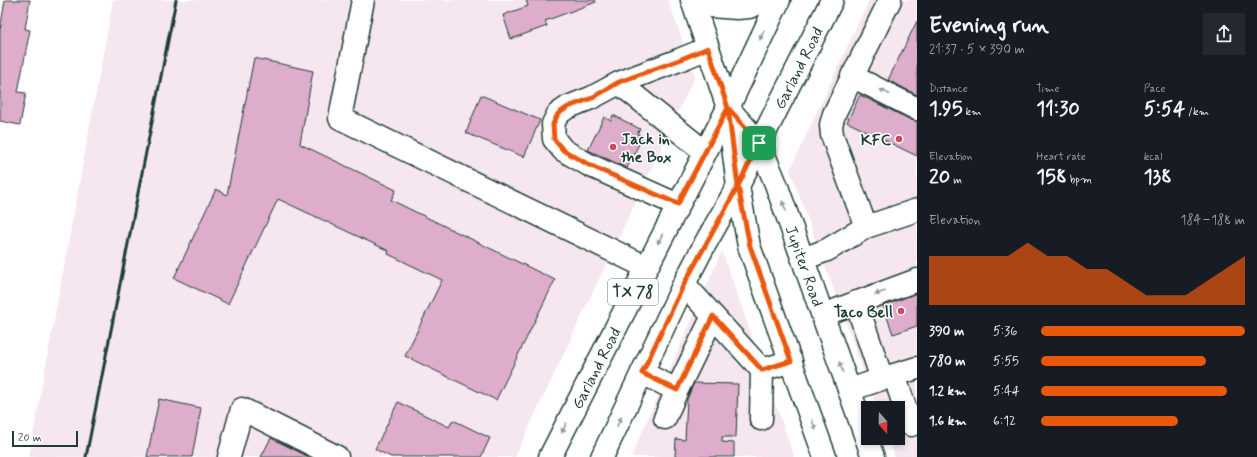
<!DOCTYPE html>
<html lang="en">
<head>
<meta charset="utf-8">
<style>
  body { margin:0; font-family:Mynerve,sans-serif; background:#242831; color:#f1f3f6; height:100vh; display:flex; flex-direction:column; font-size:15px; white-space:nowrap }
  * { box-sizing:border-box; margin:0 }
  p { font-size:13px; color:#9ea1a6 }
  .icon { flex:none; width:22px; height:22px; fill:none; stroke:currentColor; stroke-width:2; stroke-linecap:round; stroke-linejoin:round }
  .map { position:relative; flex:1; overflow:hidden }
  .sheet { display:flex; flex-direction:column; background:#171b24; width:340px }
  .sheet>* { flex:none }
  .needle { width:26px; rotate:160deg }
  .buttons { position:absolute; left:861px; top:401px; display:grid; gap:8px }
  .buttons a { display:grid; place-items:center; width:44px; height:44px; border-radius:0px; background:#171b24; box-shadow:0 2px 6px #0003; font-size:20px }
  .scale { position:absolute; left:12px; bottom:10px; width:66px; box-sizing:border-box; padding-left:4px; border:2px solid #1f3d34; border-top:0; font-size:11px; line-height:14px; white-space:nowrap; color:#1f3d34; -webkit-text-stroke:3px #fff; paint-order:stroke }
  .pin { position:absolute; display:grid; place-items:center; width:34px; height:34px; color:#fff; margin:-17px; border-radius:8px; box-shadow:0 2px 6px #0006 }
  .round { display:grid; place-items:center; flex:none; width:42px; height:42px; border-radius:0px; background:#242831 }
  .summary { display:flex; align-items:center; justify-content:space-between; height:68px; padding:0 12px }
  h1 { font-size:22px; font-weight:800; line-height:30px }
  .stats { display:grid; grid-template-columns:repeat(3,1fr); gap:6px; height:68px; padding:4px 12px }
  .stats div { display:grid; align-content:center }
  .stats b { font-size:20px; font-weight:800 }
  .stats small { font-size:11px; font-weight:400 }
  .stats p { font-size:11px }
  .chart { height:112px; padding:8px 12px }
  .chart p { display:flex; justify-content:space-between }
  .chart svg { width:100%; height:72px; margin-top:4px; fill:#ea580c; opacity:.7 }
  ul { padding:0 12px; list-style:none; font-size:13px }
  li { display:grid; grid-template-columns:64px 48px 1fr; align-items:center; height:30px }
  li i { height:10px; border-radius:5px; background:#ea580c }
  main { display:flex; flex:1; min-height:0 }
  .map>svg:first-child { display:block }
  .built { fill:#f5e6f0 }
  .building { fill:#deadcc; stroke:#1f3d34 }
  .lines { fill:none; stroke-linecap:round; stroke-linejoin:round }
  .minor-casing { stroke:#1f3d34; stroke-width:25 }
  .major-casing { stroke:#1f3d34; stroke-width:25 }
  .minor { stroke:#fff; stroke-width:22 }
  .major { stroke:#fff; stroke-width:22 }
  .rail { stroke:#1f3d34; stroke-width:3 }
  .oneway { fill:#8f9e9a }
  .route-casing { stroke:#fff; stroke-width:8 }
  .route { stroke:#ea580c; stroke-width:5 }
  .poi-dot { fill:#d1495b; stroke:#fff; stroke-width:1.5 }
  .labels { text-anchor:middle; stroke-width:3; stroke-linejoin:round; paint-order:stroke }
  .shield { fill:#fff; stroke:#627771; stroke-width:1 }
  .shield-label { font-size:15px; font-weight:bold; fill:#1f3d34 }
  .street-label { font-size:16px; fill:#1f3d34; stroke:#fff }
  .poi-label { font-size:16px; font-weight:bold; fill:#1f3d34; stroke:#fff; text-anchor:end }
</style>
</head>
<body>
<main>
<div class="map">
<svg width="917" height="457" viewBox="0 0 917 457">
  <rect width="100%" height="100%" fill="#fff"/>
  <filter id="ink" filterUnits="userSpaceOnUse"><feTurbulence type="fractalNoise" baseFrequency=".025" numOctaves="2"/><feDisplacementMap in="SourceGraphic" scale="8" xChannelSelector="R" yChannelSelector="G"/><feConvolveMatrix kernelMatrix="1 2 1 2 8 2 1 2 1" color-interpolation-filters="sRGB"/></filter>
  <g filter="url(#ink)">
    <path class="built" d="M113,0H668L695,76L515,457H29Z
      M869,0H917V457H895L888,438H898V408H877L790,170Z
      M722,251L794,457H631Z"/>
    <path class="building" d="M5,0H30L25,29L30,30L18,92L26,93L20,125L0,121V30Z
      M526,0H595L596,2L545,21L547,26L511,39L503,15L528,6Z
      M917,21V95L888,80Z
      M254,58L313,71L300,144L396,190L391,200L555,280L496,400L405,356L442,280L388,254L389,251L278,199L228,304L174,278L216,189L227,195Z
      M481,95L540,120L524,157L466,133Z
      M860,95L911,120L917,121V156L847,122Z
      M613,115L640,129L637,134L643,136L627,168L588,150L604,117L611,121Z
      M917,293V326L893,334L883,306Z
      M694,383L738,384L736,437H722V442L734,443V457H675L676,439L685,440L687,399Z
      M159,399L201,408L192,457H147Z
      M398,402L449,427L453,420L490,438L481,457H391L375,449Z
      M271,438L309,457H261Z"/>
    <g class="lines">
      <g class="minor-casing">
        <path id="minor" d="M363,0L340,118L646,267
          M692,0L728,108
          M852,76L917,109
          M619,83L705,152
          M678,205L589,165L563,150L554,139L553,124L558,114L568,107L591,98L619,83L679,60L708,48
          M866,227L832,135L831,125L834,114L890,0
          M803,259L827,250L866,227L917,210
          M684,284L762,370L791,361
          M856,302L882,379
          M823,315L917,280
          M642,373L677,390L713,316
          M894,375L917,368
          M849,390L894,375L911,425L917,423
          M665,418L677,390
          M761,419L762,370
          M229,457L242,409L337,457"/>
      </g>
      <g class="major-casing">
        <g id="major">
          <path d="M700,0L709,6L737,8L749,7L767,0"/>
          <path id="s1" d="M728,108L759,143L776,184L873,457"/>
          <path d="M728,108L738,186L749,246L825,457"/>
          <path id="s2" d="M550,457L728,108L779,0"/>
          <path id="s3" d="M602,457L684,284L705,244L738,186L832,0"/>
        </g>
      </g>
      <use href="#minor" class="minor"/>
      <use href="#major" class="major"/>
      <path class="rail" d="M86,457L176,0"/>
    </g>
    <defs><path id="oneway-solid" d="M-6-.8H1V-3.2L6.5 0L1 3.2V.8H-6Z"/></defs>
    <g class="oneway">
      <use href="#oneway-solid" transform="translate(762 35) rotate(115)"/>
      <use href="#oneway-solid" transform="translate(885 92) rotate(-153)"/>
      <use href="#oneway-solid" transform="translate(784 206) rotate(-110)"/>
      <use href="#oneway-solid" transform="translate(660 239) rotate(117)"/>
      <use href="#oneway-solid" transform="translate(880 293) rotate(160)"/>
      <use href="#oneway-solid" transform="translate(841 367) rotate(-109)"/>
      <use href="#oneway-solid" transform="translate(619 422) rotate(-65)"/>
      <use href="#oneway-solid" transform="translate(814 425) rotate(70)"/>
      <use href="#oneway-solid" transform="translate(564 428) rotate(116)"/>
    </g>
  </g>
  <g class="lines" filter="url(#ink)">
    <g class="route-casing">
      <path id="route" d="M759,143L728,108L678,204L589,165L563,150L554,139L553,124L558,114L568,107L592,98L619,82L679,60L708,48L728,108L738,186L684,284L642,373L677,390L713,316L762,370L791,361L750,246L738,186L759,143"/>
    </g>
    <use href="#route" class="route"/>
  </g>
  <g class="poi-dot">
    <circle cx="899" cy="139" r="4"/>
    <circle cx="613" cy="147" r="4"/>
    <circle cx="901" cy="311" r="4"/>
  </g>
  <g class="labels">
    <rect class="shield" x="608" y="279" width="50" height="26" rx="3"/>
    <g class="shield-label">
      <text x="633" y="297">TX 78</text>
    </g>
    <g class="street-label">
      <text dy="6" stroke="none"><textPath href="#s3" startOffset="436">Garland Road</textPath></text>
      <text dy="6" stroke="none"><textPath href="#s1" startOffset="178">Jupiter Road</textPath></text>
      <text dy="6" stroke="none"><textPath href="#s2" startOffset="100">Garland Road</textPath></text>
    </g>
    <g class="poi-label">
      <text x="621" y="144" text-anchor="start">Jack in<tspan x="621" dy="18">the Box</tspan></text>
      <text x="891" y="145">KFC</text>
      <text x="893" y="317">Taco Bell</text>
    </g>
  </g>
</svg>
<div class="buttons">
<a><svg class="needle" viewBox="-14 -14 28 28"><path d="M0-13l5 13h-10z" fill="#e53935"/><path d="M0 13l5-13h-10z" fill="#9ea1a6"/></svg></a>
</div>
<div class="scale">20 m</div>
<div class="pin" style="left:759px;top:143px;background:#1e9e55"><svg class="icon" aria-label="arrive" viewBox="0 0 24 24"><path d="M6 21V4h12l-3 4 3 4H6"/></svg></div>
</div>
<section class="sheet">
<div class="summary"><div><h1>Evening run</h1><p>21:37 · 5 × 390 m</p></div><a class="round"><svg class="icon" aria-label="share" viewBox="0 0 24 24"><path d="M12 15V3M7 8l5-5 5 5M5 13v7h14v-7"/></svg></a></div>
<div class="stats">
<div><p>Distance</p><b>1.95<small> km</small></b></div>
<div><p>Time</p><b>11:30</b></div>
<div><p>Pace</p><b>5:54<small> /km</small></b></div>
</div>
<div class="stats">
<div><p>Elevation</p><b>20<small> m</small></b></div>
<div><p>Heart rate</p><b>158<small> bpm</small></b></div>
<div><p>kcal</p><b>138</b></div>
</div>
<div class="chart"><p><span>Elevation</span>184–188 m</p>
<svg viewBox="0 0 160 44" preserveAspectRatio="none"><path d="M0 44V14L10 14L20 14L30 14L40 14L50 6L60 14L70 14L80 22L90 22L100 30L110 38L120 38L130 38L140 30L150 22L160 14V44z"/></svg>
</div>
<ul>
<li><b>390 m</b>5:36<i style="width:100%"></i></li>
<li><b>780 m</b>5:55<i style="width:81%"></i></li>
<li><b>1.2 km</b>5:44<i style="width:91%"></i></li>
<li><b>1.6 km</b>6:12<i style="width:67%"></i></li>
</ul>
</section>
</main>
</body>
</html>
